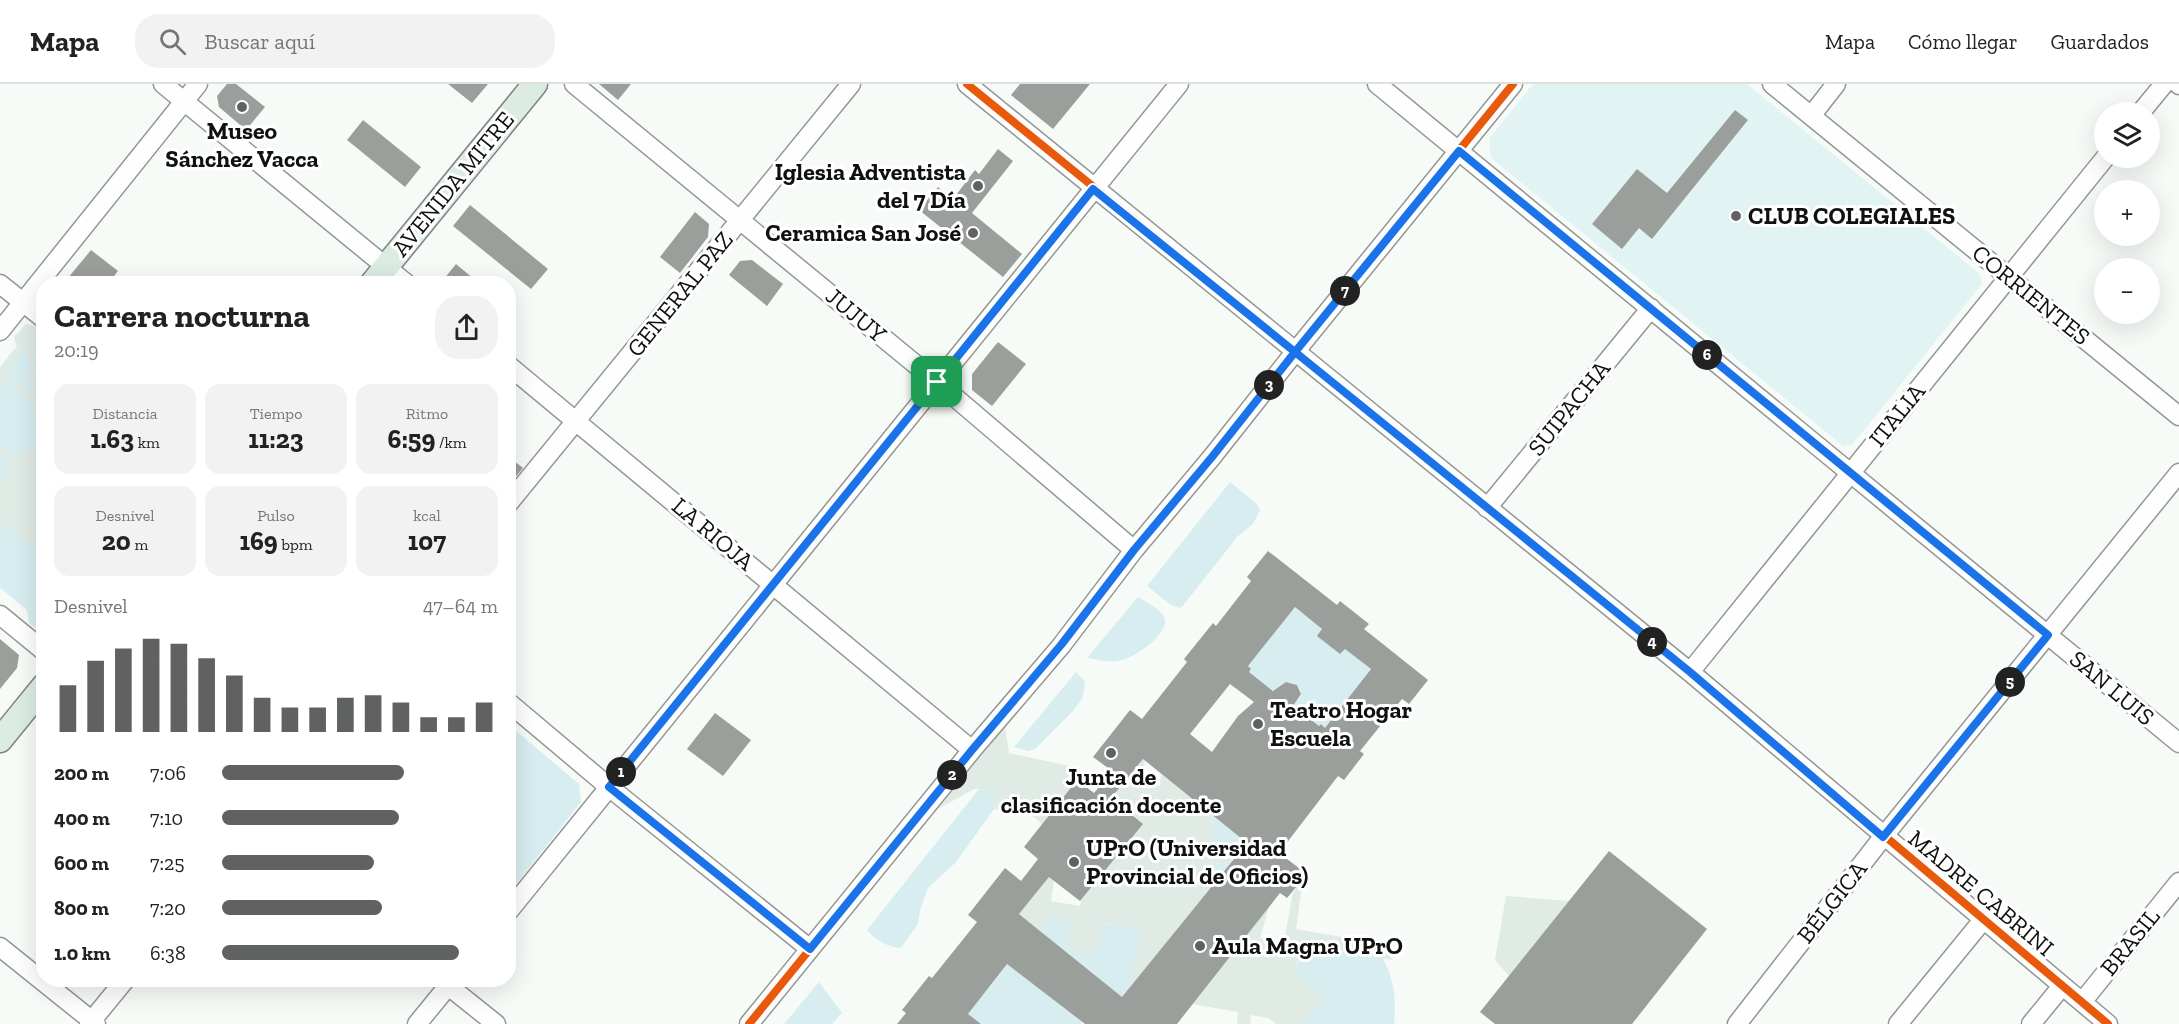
<!DOCTYPE html>
<html lang="es">
<head>
<meta charset="utf-8">
<style>
  body { margin:0; font-family:"Zilla Slab",serif; background:#f2f2f2; color:#222; height:100vh; display:flex; flex-direction:column; font-size:22px; white-space:nowrap }
  * { box-sizing:border-box; margin:0 }
  p { font-size:20px; color:#767676 }
  .icon { flex:none; width:33px; height:33px; fill:none; stroke:currentColor; stroke-width:2; stroke-linecap:round; stroke-linejoin:round }
  .map { position:relative; flex:1; overflow:hidden }
  .drawer { position:absolute; left:36px; top:192px; width:480px; height:711px; display:flex; flex-direction:column; background:#fff; border-radius:24px; box-shadow:0 6px 24px #0002 }
  .drawer>* { flex:none }
  .tools { position:absolute; left:2094px; top:18px; display:grid; gap:12px }
  .tools a { display:grid; place-items:center; width:66px; height:66px; border-radius:50%; background:#fff; box-shadow:0 6px 24px #0002; font-size:30px }
  .pin { position:absolute; display:grid; place-items:center; width:51px; height:51px; color:#fff; margin:-26px; border-radius:12px; box-shadow:0 3px 9px #0006 }
  .km { position:absolute; width:30px; height:30px; margin:-15px; border-radius:50%; background:#222; color:#fff; font-size:16px; line-height:30px; text-align:center }
  .round { display:grid; place-items:center; flex:none; width:63px; height:63px; border-radius:24px; background:#f2f2f2 }
  .overview { display:flex; align-items:center; justify-content:space-between; height:102px; padding:0 18px }
  h1 { font-size:33px; font-weight:700; line-height:45px }
  .stats { display:grid; grid-template-columns:repeat(3,1fr); gap:9px; height:102px; padding:6px 18px }
  .stats div { display:grid; align-content:center; border-radius:15px; background:#f2f2f2; text-align:center }
  .stats b { font-size:26px; font-weight:700 }
  .stats small { font-size:16px; font-weight:400 }
  .stats p { font-size:16px }
  .chart { height:168px; padding:12px 18px }
  .chart p { display:flex; justify-content:space-between }
  .chart svg { width:100%; height:108px; margin-top:6px; stroke:#606261; stroke-width:6 }
  ul { padding:0 18px; list-style:none; font-size:20px }
  li { display:grid; grid-template-columns:96px 72px 1fr; align-items:center; height:45px }
  li i { height:15px; border-radius:8px; background:#606261 }
  header { display:flex; align-items:center; gap:36px; box-sizing:border-box; height:84px; padding:0 30px; background:#fff; border-bottom:2px solid #e0e0e0 }
  header strong { font-size:28px }
  nav { display:flex; gap:33px; margin-inline-start:auto; font-size:21px }
  .search { width:420px; height:54px; background:#f2f2f2; display:flex; align-items:center; gap:15px; box-sizing:border-box; padding:0 21px; border-radius:24px; color:#767676; font-size:22px }
  .map>svg:first-child { display:block }
  .green { fill:#d7edef }
  .pitch { fill:#e1f4f3 }
  .plaza { fill:#e1ebe6; fill-rule:evenodd }
  .building { fill:#9b9f9c; fill-rule:evenodd }
  .lines { fill:none; stroke-linecap:round; stroke-linejoin:round }
  .minor-casing { stroke:#949694; stroke-width:21 }
  .major-casing { stroke:#818382; stroke-width:27 }
  .minor { stroke:#fefefe; stroke-width:18 }
  .major { stroke:#dcece3; stroke-width:24 }
  .cycleway-casing { stroke:#fff; stroke-width:11 }
  .cycleway { stroke:#e8590c; stroke-width:8 }
  .route-casing { stroke:#fff; stroke-width:12 }
  .route { stroke:#1a73e8; stroke-width:8 }
  .poi-dot { fill:#606261; stroke:#fff; stroke-width:2 }
  .labels { text-anchor:middle; stroke-width:6; stroke-linejoin:round; paint-order:stroke }
  .poi-label { font-size:24px; font-weight:bold; fill:#101010; stroke:#fff; text-anchor:start }
  .street-label { font-size:24px; fill:#101010; stroke:#fff }
</style>
</head>
<body>
<header>
<strong>Mapa</strong>
<div class="search"><svg class="icon" aria-label="search" viewBox="0 0 24 24"><circle cx="10" cy="10" r="6"/><path d="M15 15l6 6"/></svg>Buscar aquí</div>
<nav><a>Mapa</a><a>Cómo llegar</a><a>Guardados</a></nav>
</header>
<div class="map">
<svg width="2179" height="940" viewBox="0 0 2179 940">
  <rect width="100%" height="100%" fill="#f6fbf8"/>
  <path class="green" d="M15,264L23,269L43,266L44,537L37,545L29,539L27,526L0,504V283Z
    M1230,398L1256,419L1260,426L1253,440L1238,452L1181,524L1171,521L1147,502Z
    M1138,513C1146,518 1161,525 1164,533C1171,548 1138,571 1125,575C1114,580 1099,576 1087,574Z
    M1295,523L1322,545L1318,552L1340,570L1345,565L1371,585L1325,644L1321,640L1319,642L1290,620L1295,619L1300,613C1303,603 1295,598 1286,598L1279,611L1249,588L1251,585L1248,582Z
    M1076,588L1085,597L1083,613L1073,627L1035,665L1028,667L1014,663Z
    M509,641L579,700L581,718L509,809Z
    M979,705L996,708L994,725L956,778L928,804L920,826L918,840L901,864C885,862 879,858 867,846Z
    M1213,732L1239,752L1236,767L1210,761Z
    M1207,778L1229,781L1204,812Z
    M1046,830L1072,835L1097,869L1102,839L1141,846L1131,902L1122,913L1043,849Z
    M1301,863L1383,874C1395,900 1396,912 1394,940H1301L1324,914L1295,888Z
    M1007,880L1082,938L1081,940H981L968,930Z
    M819,898L842,929L832,940H784Z"/>
  <path class="pitch" d="M1533,0H1747L1980,190L1982,200L1852,361L1843,362L1491,74L1489,55Z"/>
  <path class="plaza" d="M26,240L37,242L43,247V268L34,269L44,357L43,498L40,469L0,437V397L6,396L7,386L12,377L0,368V360L16,372L28,365L38,363L33,319L2,296L0,297V287L17,266L14,253ZM28,269L32,311L5,291L22,270Z
    M1005,642L1009,669L1075,683L1077,696L1042,740L1034,733L994,725L996,708L979,705H974L938,725Z
    M1143,675L1145,677L1142,700L1160,702L1161,690L1213,732L1210,761L1236,766L1239,752L1247,759L1229,781L1207,778L1204,812L1131,902L1140,846L1103,839L1097,870L1067,864L1071,835L1046,831L1043,849L1019,830L1049,793L1054,796L1051,817L1080,822L1081,816L1142,740L1111,714Z
    M1303,795L1296,845L1381,860L1393,876L1301,863L1295,888L1324,914L1301,940H1276L1268,934L1251,931L1250,940H1237L1238,928L1192,920L1269,823L1260,854L1284,858L1293,808Z
    M1506,812L1569,817L1509,892L1495,876Z"/>
  <path class="building" d="M227,0H236L265,23L246,46L219,23L217,12Z
    M448,0H488L472,19Z
    M599,0H631L618,16Z
    M1020,0H1090L1053,45L1011,11Z
    M1735,26L1748,36L1652,155L1639,144L1622,165L1592,140L1637,85L1667,109Z
    M363,36L421,83L405,103L347,56Z
    M998,65L1013,77L972,129L1022,170L1003,193L919,126L938,103L953,115L975,86L979,90Z
    M470,121L548,185L531,205L453,142Z
    M695,128L709,140L708,153L680,189L660,173Z
    M91,166L118,187L108,200H63Z
    M752,176L783,200L767,222L729,191L740,177Z
    M456,180L480,200H440Z
    M998,258L1026,280L992,322L972,306V290Z
    M508,372L523,384L508,402Z
    M1268,467L1337,521L1340,517L1369,540L1364,545L1428,596L1409,620L1402,615L1360,667L1364,670L1344,696L1338,692L1279,769L1307,790L1287,814L1280,809L1177,940H1085L1007,880L968,930L981,940H897L906,929L902,926L929,892L932,894L977,838L968,831L1005,784L1021,797L1038,775L1024,763L1077,696L1094,709L1112,687L1093,673L1130,626L1142,635L1187,578L1184,575L1213,539L1216,542L1251,497L1247,493ZM1295,523L1322,545L1317,552L1340,570L1345,565L1371,585L1325,644L1321,640L1319,642L1293,622L1301,610L1297,601L1286,598L1273,607L1249,588L1251,585L1248,582ZM1230,600L1254,618L1238,632L1212,668L1190,650ZM1143,675L1247,759L1122,913L1019,830L1049,793L1080,817L1143,740L1111,714Z
    M0,555L19,571L17,584L0,605Z
    M715,629L751,656L723,692L687,665Z
    M1609,767L1707,845L1632,940H1495L1480,928Z"/>
  <g class="lines">
    <g class="minor-casing">
      <path id="minor" d="M163,0L407,200
        M574,0L937,298L1134,466
        M967,0L1690,588L2108,940
        M1377,0L2179,659
        M1772,0L2179,332
        M2178,0L2179,1
        M2141,28L2164,0
        M1811,32L1836,0
        M0,200L44,235
        M0,247L198,0
        M508,281L972,666
        M508,420L851,0
        M1487,424L1651,224
        M0,531L44,567
        M1690,588L2105,74
        M508,618L609,703L810,865
        M508,828L1179,0
        M0,863L96,940
        M441,896L496,940
        M2082,918L2179,798
        M89,940L125,896
        M417,940L453,896
        M749,940L972,666L1061,562L1134,466L1212,373L1295,268L1513,0
        M1737,940L1883,753L2179,389
        M1898,940L1983,836
        M2031,940L2062,902"/>
    </g>
    <g class="major-casing">
      <path id="major" d="M372,200L535,0
        M0,656L44,602"/>
    </g>
    <use href="#minor" class="minor"/>
    <use href="#major" class="major"/>
    <g class="cycleway-casing">
      <path id="cycleway" d="M967,0L1690,588L2108,940
        M749,940L972,666L1061,562L1134,466L1212,373L1295,268L1513,0"/>
    </g>
    <use href="#cycleway" class="cycleway"/>
  </g>
  <g class="lines">
    <g class="route-casing">
      <path id="route" d="M937,298L609,703L810,865L972,666L1061,561L1134,466L1212,373L1295,268L1690,588L1883,753L2048,551L1459,67L1295,268L1093,105L937,298"/>
    </g>
    <use href="#route" class="route"/>
  </g>
  <g class="poi-dot">
    <circle cx="242" cy="23" r="6"/>
    <circle cx="978" cy="102" r="6"/>
    <circle cx="1736" cy="132" r="6"/>
    <circle cx="973" cy="149" r="6"/>
    <circle cx="1258" cy="640" r="6"/>
    <circle cx="1111" cy="669" r="6"/>
    <circle cx="1074" cy="778" r="6"/>
    <circle cx="1200" cy="862" r="6"/>
  </g>
  <g class="labels">
    <g class="poi-label">
      <text x="242" y="55" text-anchor="middle">Museo<tspan x="242" dy="28">Sánchez Vacca</tspan></text>
      <text x="966" y="96" text-anchor="end">Iglesia Adventista<tspan x="966" dy="28">del 7 Día</tspan></text>
      <text x="1748" y="140">CLUB COLEGIALES</text>
      <text x="961" y="157" text-anchor="end">Ceramica San José</text>
      <text x="1270" y="634">Teatro Hogar<tspan x="1270" dy="28">Escuela</tspan></text>
      <text x="1111" y="701" text-anchor="middle">Junta de<tspan x="1111" dy="28">clasificación docente</tspan></text>
      <text x="1086" y="772">UPrO (Universidad<tspan x="1086" dy="28">Provincial de Oficios)</tspan></text>
      <text x="1212" y="870">Aula Magna UPrO</text>
    </g>
    <g class="street-label">
      <text transform="translate(453 100) rotate(-51)" y="8">AVENIDA MITRE</text>
      <text transform="translate(680 210) rotate(-51)" y="8">GENERAL PAZ</text>
      <text transform="translate(2031 211) rotate(39)" y="8">CORRIENTES</text>
      <text transform="translate(856 231) rotate(40)" y="8">JUJUY</text>
      <text transform="translate(1569 324) rotate(-51)" y="8">SUIPACHA</text>
      <text transform="translate(1897 331) rotate(-51)" y="8">ITALIA</text>
      <text transform="translate(713 450) rotate(40)" y="8">LA RIOJA</text>
      <text transform="translate(2112 604) rotate(40)" y="8">SAN LUIS</text>
      <text transform="translate(1981 809) rotate(40)" y="8">MADRE CABRINI</text>
      <text transform="translate(1832 818) rotate(-52)" y="8">BÉLGICA</text>
      <text transform="translate(2130 858) rotate(-51)" y="8">BRASIL</text>
    </g>
  </g>
</svg>
<div class="tools">
<a><svg class="icon" aria-label="layers" viewBox="0 0 24 24"><path d="M12 4l9 5-9 5-9-5zM3 14l9 5 9-5"/></svg></a>
<a>+</a>
<a>−</a>
</div>
<div class="pin" style="left:937px;top:298px;background:#1e9e55"><svg class="icon" aria-label="arrive" viewBox="0 0 24 24"><path d="M6 21V4h12l-3 4 3 4H6"/></svg></div>
<b class="km" style="left:621px;top:688px">1</b>
<b class="km" style="left:952px;top:691px">2</b>
<b class="km" style="left:1269px;top:301px">3</b>
<b class="km" style="left:1652px;top:558px">4</b>
<b class="km" style="left:2010px;top:598px">5</b>
<b class="km" style="left:1707px;top:271px">6</b>
<b class="km" style="left:1345px;top:207px">7</b>
<section class="drawer">
<div class="overview"><div><h1>Carrera nocturna</h1><p>20:19</p></div><a class="round"><svg class="icon" aria-label="share" viewBox="0 0 24 24"><path d="M12 15V3M7 8l5-5 5 5M5 13v7h14v-7"/></svg></a></div>
<div class="stats">
<div><p>Distancia</p><b>1.63<small> km</small></b></div>
<div><p>Tiempo</p><b>11:23</b></div>
<div><p>Ritmo</p><b>6:59<small> /km</small></b></div>
</div>
<div class="stats">
<div><p>Desnivel</p><b>20<small> m</small></b></div>
<div><p>Pulso</p><b>169<small> bpm</small></b></div>
<div><p>kcal</p><b>107</b></div>
</div>
<div class="chart"><p><span>Desnivel</span>47–64 m</p>
<svg viewBox="0 0 160 44" preserveAspectRatio="none"><path d="M5 44V25M15 44V15M25 44V10M35 44V6M45 44V8M55 44V14M65 44V21M75 44V30M85 44V34M95 44V34M105 44V30M115 44V29M125 44V32M135 44V38M145 44V38M155 44V32"/></svg>
</div>
<ul>
<li><b>200 m</b>7:06<i style="width:66%"></i></li>
<li><b>400 m</b>7:10<i style="width:64%"></i></li>
<li><b>600 m</b>7:25<i style="width:55%"></i></li>
<li><b>800 m</b>7:20<i style="width:58%"></i></li>
<li><b>1.0 km</b>6:38<i style="width:86%"></i></li>
</ul>
</section>
</div>
</body>
</html>
